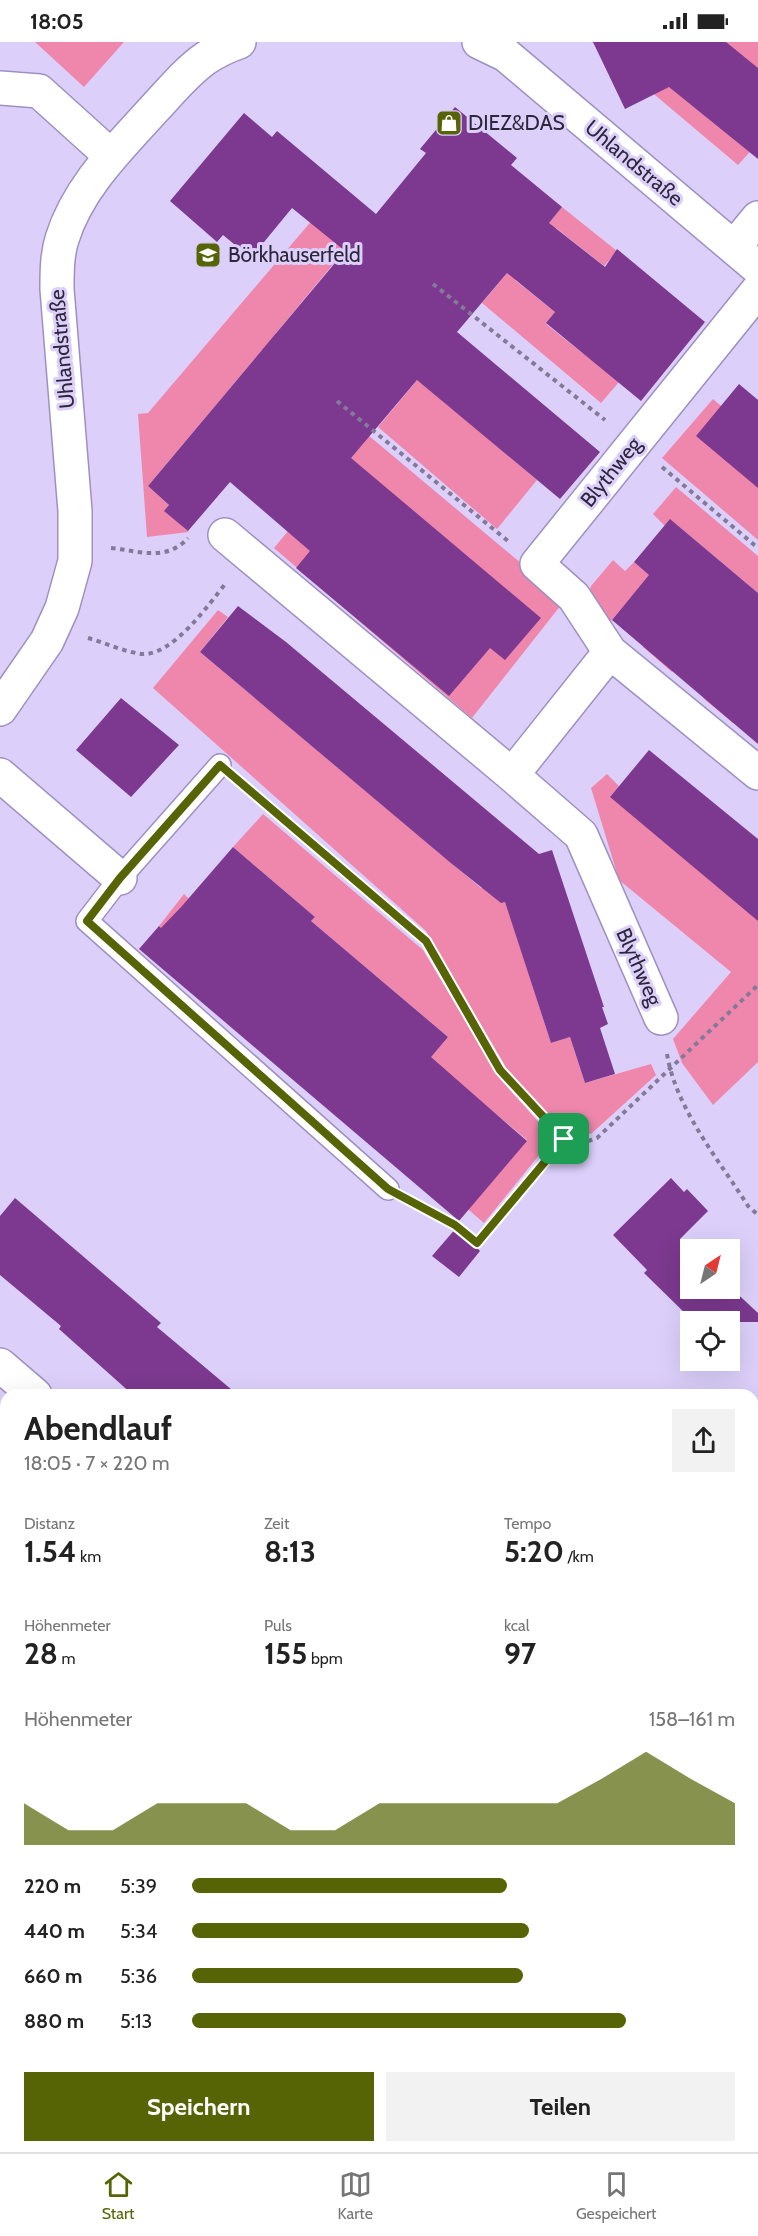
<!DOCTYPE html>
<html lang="de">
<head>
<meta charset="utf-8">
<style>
  body { margin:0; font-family:Cabin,sans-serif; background:#f2f2f2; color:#222; height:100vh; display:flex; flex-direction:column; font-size:22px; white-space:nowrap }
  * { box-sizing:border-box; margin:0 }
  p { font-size:20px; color:#767676 }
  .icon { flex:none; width:33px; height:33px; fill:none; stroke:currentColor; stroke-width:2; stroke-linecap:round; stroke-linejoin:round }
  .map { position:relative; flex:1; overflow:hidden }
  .side { position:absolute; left:0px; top:1347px; width:759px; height:764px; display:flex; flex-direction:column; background:#fff; border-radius:18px 18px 0 0; box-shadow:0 6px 24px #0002 }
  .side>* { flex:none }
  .needle { width:39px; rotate:35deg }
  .buttons { position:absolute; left:680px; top:1197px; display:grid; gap:12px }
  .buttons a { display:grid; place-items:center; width:60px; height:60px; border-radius:0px; background:#fff; box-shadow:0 6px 24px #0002; font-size:30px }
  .pin { position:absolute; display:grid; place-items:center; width:51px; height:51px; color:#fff; margin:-26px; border-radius:12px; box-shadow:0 3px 9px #0006 }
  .round { display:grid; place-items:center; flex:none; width:63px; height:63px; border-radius:0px; background:#f2f2f2 }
  .overview { display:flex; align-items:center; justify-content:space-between; height:102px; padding:0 24px }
  h1 { font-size:33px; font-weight:800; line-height:45px }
  .stats { display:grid; grid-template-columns:repeat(3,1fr); gap:9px; height:102px; padding:6px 24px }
  .stats div { display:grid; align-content:center }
  .stats b { font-size:30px; font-weight:800 }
  .stats small { font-size:16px; font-weight:400 }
  .stats p { font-size:16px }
  .chart { height:168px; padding:12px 24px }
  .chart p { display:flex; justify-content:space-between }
  .chart svg { width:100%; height:108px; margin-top:6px; fill:#576406; opacity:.7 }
  .cta { display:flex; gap:12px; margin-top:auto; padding:12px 24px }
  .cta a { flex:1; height:69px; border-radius:0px; background:#576406; color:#fff; font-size:24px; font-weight:800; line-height:69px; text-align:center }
  .cta a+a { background:#f2f2f2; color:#222 }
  ul { padding:0 24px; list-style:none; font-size:20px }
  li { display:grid; grid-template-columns:96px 72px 1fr; align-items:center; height:45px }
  li i { height:15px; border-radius:8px; background:#576406 }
  .status { display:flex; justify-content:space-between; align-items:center; height:42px; padding:0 30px; background:#fff; direction:ltr }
  .status svg { height:16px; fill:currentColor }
  .tabs { display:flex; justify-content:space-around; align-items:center; height:84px; border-top:2px solid #e0e0e0; background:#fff; font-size:16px; color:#767676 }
  .tabs a { display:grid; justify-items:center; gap:3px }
  .tabs .active { color:#576406 }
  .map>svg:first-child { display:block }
  .green { fill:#ef87ac }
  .building { fill:#7c398f }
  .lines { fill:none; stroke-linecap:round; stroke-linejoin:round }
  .service-casing { stroke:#9f90c2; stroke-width:24 }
  .minor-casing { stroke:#9f90c2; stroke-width:36 }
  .path { stroke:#837a99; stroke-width:4; stroke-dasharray:4.5 4.5; stroke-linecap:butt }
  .service { stroke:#fff; stroke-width:21 }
  .minor { stroke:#fff; stroke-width:33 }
  .route-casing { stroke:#fff; stroke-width:12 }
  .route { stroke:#576406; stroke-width:8 }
  .labels { text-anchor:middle; stroke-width:6; stroke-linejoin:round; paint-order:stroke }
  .poi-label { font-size:21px; fill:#2d273b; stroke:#dcd0fa; text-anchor:start }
  .street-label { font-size:21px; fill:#2d273b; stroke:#dcd0fa }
</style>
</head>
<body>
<div class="status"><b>18:05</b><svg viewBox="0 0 49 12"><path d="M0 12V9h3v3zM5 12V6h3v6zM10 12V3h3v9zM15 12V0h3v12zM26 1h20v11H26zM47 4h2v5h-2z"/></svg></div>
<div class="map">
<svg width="758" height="2110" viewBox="0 0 758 2110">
  <rect width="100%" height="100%" fill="#dcd0fa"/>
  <path class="green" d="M35,0H124L84,45Z
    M592,0H758V101L738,123Z
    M331,156L363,186L276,291L285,300L272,316L262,308L148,444L169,463L165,469L189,490L147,495L138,372L148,371Z
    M562,165L617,209L604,224L556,186L515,238L555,270L546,282L581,310L625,333L601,361L482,261Z
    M438,313L424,343L537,438L497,487L378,385Z
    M713,357L721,364L758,446V498L662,416Z
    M368,393L565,558L472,676L274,506Z
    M676,445L758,514V551L671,478L665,484L653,472Z
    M613,518L625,529L634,520L696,572L753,657L733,681L703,656L723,632L692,606L672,630L643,605L662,581L631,555L611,579L587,558L591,544Z
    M218,568L228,575L200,610L481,846L500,843L551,1001L570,995L585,1041L651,1022L656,1033L591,1092L563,1089L507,1027L426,889L153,646Z
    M607,732L619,744L610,755L758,866V1020L713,1063L682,1021L673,997L731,930L619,838L591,746Z
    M263,772L423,908L500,1037L553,1096L484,1181L386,1097L159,884L184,852L484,1149L527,1098L472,1052L426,1020L448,995L311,879L315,875L233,805Z"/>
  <path class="building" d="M593,0H726L758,26V117L669,45L625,67Z
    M455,65L517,116L511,123L562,165L549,181L605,225L617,207L705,280L641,359L546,281L555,270L507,231L457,290L600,410L560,457L417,338L351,416L541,576L505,618L490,606L449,654L296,526L310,509L230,440L188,489L164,469L169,463L148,444L345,209L292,166L251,216L223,193L217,200L170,159L244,71L272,95L277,89L376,172L426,111L420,107Z
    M739,342L758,358V446L696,394Z
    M670,477L758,551V702L612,578L649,533L634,520Z
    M238,564L286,600L539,812L552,808L604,965H602L608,982L600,986L615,1032L585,1041L570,995L551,1001L505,860L501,861L452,822L200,610Z
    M121,656L179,703L131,755L76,708Z
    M649,708L758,797V879L610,755Z
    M233,805L315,875L311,879L448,995L431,1015L527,1099L459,1179L139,907L159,884L161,886L182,864Z
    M671,1136L684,1150L687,1147L708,1169L680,1197L691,1208L690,1246H729V1244L758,1271V1280H694L644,1231L647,1228L613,1193Z
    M15,1156L161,1281L157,1285L238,1353H133L59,1287L61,1284L0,1233V1174Z
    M457,1185L480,1209L459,1235L432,1214Z"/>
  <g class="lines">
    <g class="service-casing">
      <path id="service" d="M220,723L120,836L87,879L388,1147"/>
    </g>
    <g class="minor-casing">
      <path id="minor" d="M479,0L506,13L758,226
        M0,46L39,49L111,114
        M734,205L758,176
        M225,493L512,733
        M610,610L758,731
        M0,667L47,599L62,566L75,519V469L57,247C57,230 57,213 62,197C78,145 119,106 154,67C171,49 186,30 206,16C217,9 227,4 239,0
        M0,733L120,836
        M661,976L581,793L512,733L610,610L574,555L537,522L758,248
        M0,1323L35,1353
        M753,1996L758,2001"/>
    </g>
    <path class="path" d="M433,242L605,378
      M337,359L508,499
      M662,425L758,506
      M111,506C140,509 166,520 188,496
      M88,596C105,601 125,610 142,612C173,614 209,562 226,541
      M244,743L426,899L500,1028L564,1097
      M667,1012C676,1067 719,1118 748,1164L758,1173
      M415,1162L455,1183L477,1201L564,1097L582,1101L597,1096L758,943"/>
    <use href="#service" class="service"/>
    <use href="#minor" class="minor"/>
  </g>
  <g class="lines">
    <g class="route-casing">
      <path id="route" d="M220,723L426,899L500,1028L564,1097L477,1201L455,1183L388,1147L87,879L120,836Z"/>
    </g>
    <use href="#route" class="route"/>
  </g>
  <defs>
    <g id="shop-square" transform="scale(1.35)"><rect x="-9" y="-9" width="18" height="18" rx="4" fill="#576406" stroke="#dcd0fa"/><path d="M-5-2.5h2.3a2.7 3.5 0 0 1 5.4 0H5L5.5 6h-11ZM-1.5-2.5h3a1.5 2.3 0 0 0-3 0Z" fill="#fff"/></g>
    <g id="school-square" transform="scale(1.35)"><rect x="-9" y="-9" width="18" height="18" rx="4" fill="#576406" stroke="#dcd0fa"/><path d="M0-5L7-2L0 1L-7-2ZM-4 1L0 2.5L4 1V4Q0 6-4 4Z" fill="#fff"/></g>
  </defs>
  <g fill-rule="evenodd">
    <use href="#shop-square" x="449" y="81"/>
    <use href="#school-square" x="208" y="213"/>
  </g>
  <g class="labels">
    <g class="poi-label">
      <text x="468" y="88">DIEZ&amp;DAS</text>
      <text x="228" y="220">Börkhauserfeld</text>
    </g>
    <g class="street-label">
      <text transform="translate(634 121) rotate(40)" y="7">Uhlandstraße</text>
      <text transform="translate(62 307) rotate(-95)" y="7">Uhlandstraße</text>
      <text transform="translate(611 430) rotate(-51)" y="7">Blythweg</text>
      <text transform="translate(639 925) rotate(66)" y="7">Blythweg</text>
    </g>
  </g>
</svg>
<div class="buttons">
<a><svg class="needle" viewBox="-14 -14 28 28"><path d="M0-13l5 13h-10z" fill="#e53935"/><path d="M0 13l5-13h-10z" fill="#767676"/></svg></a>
<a><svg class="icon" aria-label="locate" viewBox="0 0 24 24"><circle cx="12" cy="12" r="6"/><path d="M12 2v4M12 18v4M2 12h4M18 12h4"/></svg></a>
</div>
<div class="pin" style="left:564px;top:1097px;background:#1e9e55"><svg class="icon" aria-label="arrive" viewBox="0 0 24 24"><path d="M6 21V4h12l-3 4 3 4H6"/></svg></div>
<section class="side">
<div class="overview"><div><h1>Abendlauf</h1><p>18:05 · 7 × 220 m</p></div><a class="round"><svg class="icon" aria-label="share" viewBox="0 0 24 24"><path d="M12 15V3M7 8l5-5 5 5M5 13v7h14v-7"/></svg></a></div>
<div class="stats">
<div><p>Distanz</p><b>1.54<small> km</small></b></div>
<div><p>Zeit</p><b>8:13</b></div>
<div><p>Tempo</p><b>5:20<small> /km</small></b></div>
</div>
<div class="stats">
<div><p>Höhenmeter</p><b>28<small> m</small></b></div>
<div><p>Puls</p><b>155<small> bpm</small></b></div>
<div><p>kcal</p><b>97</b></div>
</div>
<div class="chart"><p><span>Höhenmeter</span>158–161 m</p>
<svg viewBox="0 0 160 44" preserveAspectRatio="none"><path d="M0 44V27L10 38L20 38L30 27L40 27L50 27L60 38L70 38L80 27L90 27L100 27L110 27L120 27L130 17L140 6L150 17L160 27V44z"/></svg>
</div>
<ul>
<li><b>220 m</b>5:39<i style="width:58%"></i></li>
<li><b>440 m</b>5:34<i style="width:62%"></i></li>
<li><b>660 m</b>5:36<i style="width:61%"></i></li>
<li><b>880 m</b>5:13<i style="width:80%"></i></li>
</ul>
<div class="cta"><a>Speichern</a><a>Teilen</a></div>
</section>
</div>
<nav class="tabs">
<a class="active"><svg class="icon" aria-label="home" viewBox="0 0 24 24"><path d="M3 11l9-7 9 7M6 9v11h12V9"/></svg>Start</a>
<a><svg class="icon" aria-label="map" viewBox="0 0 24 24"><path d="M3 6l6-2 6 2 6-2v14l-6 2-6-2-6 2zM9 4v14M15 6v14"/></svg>Karte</a>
<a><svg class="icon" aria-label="saved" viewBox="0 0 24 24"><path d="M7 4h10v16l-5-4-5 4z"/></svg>Gespeichert</a>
</nav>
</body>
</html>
